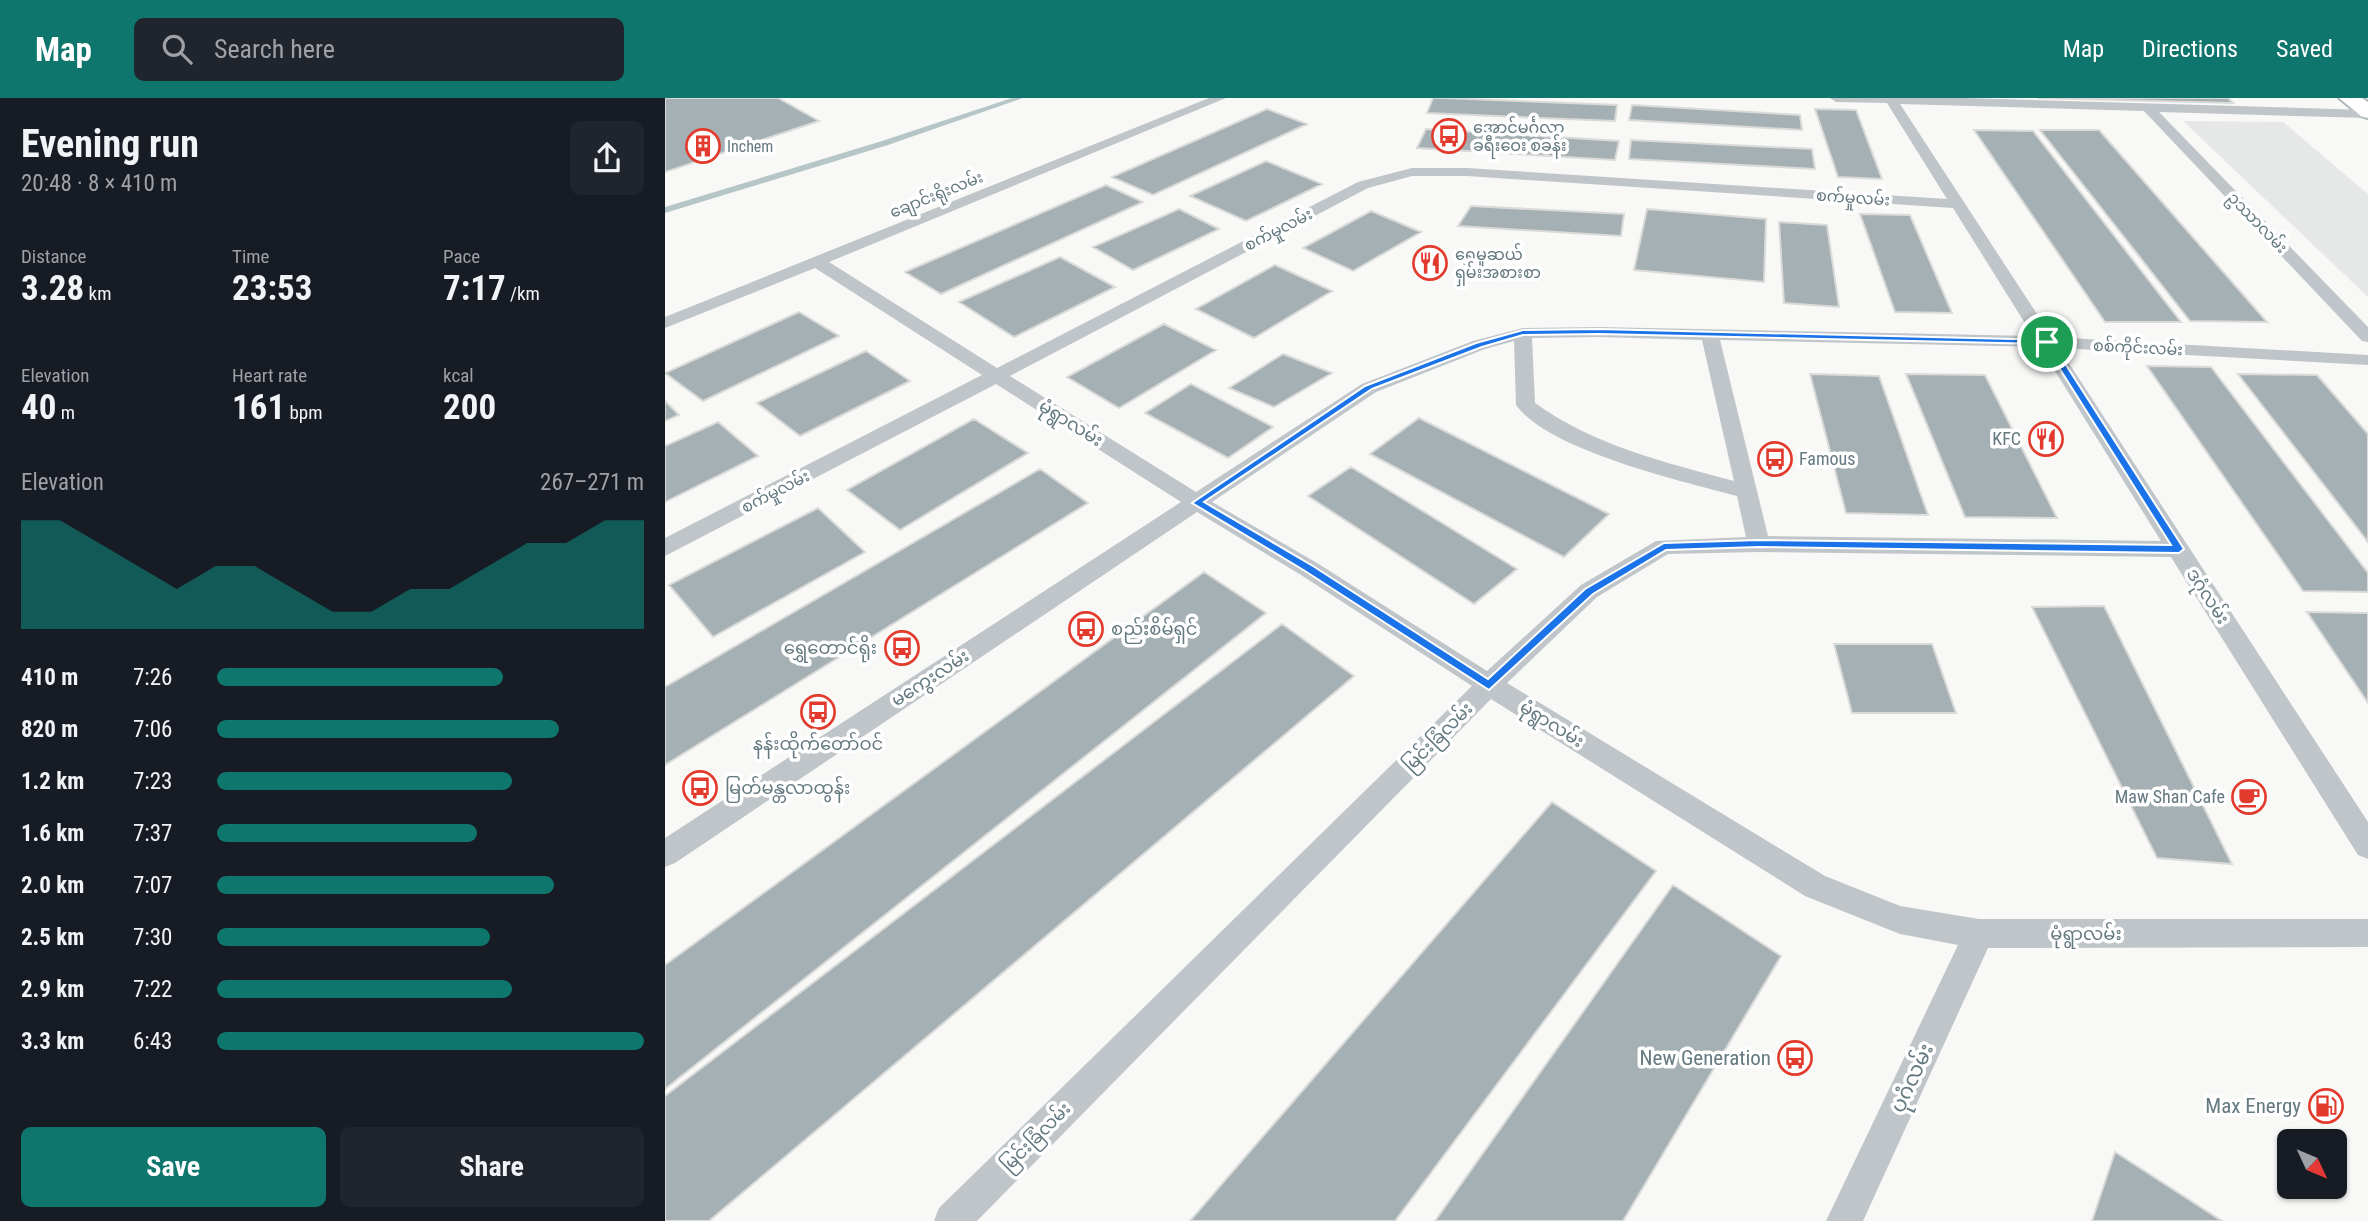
<!DOCTYPE html>
<html lang="en">
<head>
<meta charset="utf-8">
<style>
  body { margin:0; font-family:"Roboto Condensed","Noto Sans Myanmar",sans-serif; background:#20242c; color:#f1f3f6; height:100vh; display:flex; flex-direction:column; font-size:26px; white-space:nowrap }
  * { box-sizing:border-box; margin:0 }
  p { font-size:23px; color:#9ea1a6 }
  .icon { flex:none; width:38px; height:38px; fill:none; stroke:currentColor; stroke-width:2; stroke-linecap:round; stroke-linejoin:round }
  .map { position:relative; flex:1; overflow:hidden }
  .panel { display:flex; flex-direction:column; background:#171b24; width:665px }
  .panel>* { flex:none }
  .needle { width:46px; rotate:134deg }
  .fabs { position:absolute; left:1612px; top:1031px; display:grid; gap:14px }
  .fabs a { display:grid; place-items:center; width:70px; height:70px; border-radius:10px; background:#171b24; box-shadow:0 2px 5px #0004; font-size:35px }
  .pin { position:absolute; display:grid; place-items:center; width:60px; height:60px; color:#fff; margin:-30px; border:4px solid #fff; border-radius:50%; box-shadow:0 2px 7px #0007 }
  .round { display:grid; place-items:center; flex:none; width:74px; height:74px; border-radius:10px; background:#20242c }
  .summary { display:flex; align-items:center; justify-content:space-between; height:119px; padding:0 21px }
  h1 { font-size:38px; font-weight:700; line-height:52px }
  .stats { display:grid; grid-template-columns:repeat(3,1fr); gap:10px; height:119px; padding:7px 21px }
  .stats div { display:grid; align-content:center }
  .stats b { font-size:35px; font-weight:700 }
  .stats small { font-size:19px; font-weight:400 }
  .stats p { font-size:19px }
  .chart { height:196px; padding:14px 21px }
  .chart p { display:flex; justify-content:space-between }
  .chart svg { width:100%; height:126px; margin-top:7px; fill:#0f766e; opacity:.7 }
  .primary-button { display:flex; gap:14px; margin-top:auto; padding:14px 21px }
  .primary-button a { flex:1; height:80px; border-radius:10px; background:#0f766e; color:#fff; font-size:28px; font-weight:700; line-height:80px; text-align:center }
  .primary-button a+a { background:#20242c; color:#f1f3f6 }
  ul { padding:0 21px; list-style:none; font-size:23px }
  li { display:grid; grid-template-columns:112px 84px 1fr; align-items:center; height:52px }
  li i { height:18px; border-radius:9px; background:#0f766e }
  header { display:flex; align-items:center; gap:42px; box-sizing:border-box; height:98px; padding:0 35px; background:#0f766e; color:#fff }
  header strong { font-size:33px }
  nav { display:flex; gap:38px; margin-inline-start:auto; font-size:24px }
  .search { width:490px; height:63px; background:#20242c; display:flex; align-items:center; gap:18px; box-sizing:border-box; padding:0 24px; border-radius:10px; color:#9ea1a6; font-size:26px }
  main { display:flex; flex:1; min-height:0 }
  .map>svg:first-child { display:block }
  .built { fill:#e6e8e7 }
  .lines { fill:none; stroke-linecap:round; stroke-linejoin:round }
  .stream { fill:#b6c5c7; fill-rule:evenodd }
  .building { fill:#a4b0b3; stroke:#dadad8; stroke-width:2 }
  .secondary-casing { stroke:#afb8bb; stroke-width:4 }
  .lane { fill:#bfc5c8; fill-rule:evenodd }
  .secondary { fill:#fff; fill-rule:evenodd }
  .route { fill:#1a73e8; stroke:#fff; stroke-width:2; fill-rule:evenodd }
  .labels { text-anchor:middle; stroke-width:7; stroke-linejoin:round; paint-order:stroke }
  .far-poi-label { font-size:16px; fill:#647980; stroke:#fff; text-anchor:start }
  .far-street-label { font-size:16px; fill:#647980; stroke:#fff }
  .street-label { font-size:18px; fill:#647980; stroke:#fff }
  .poi-label { font-size:18px; fill:#647980; stroke:#fff; text-anchor:end }
  .near-poi-label { font-size:21px; fill:#647980; stroke:#fff; text-anchor:end }
  .near-street-label { font-size:21px; fill:#647980; stroke:#fff }
</style>
</head>
<body>
<header>
<strong>Map</strong>
<div class="search"><svg class="icon" aria-label="search" viewBox="0 0 24 24"><circle cx="10" cy="10" r="6"/><path d="M15 15l6 6"/></svg>Search here</div>
<nav><a>Map</a><a>Directions</a><a>Saved</a></nav>
</header>
<main>
<section class="panel">
<div class="summary"><div><h1>Evening run</h1><p>20:48 · 8 × 410 m</p></div><a class="round"><svg class="icon" aria-label="share" viewBox="0 0 24 24"><path d="M12 15V3M7 8l5-5 5 5M5 13v7h14v-7"/></svg></a></div>
<div class="stats">
<div><p>Distance</p><b>3.28<small> km</small></b></div>
<div><p>Time</p><b>23:53</b></div>
<div><p>Pace</p><b>7:17<small> /km</small></b></div>
</div>
<div class="stats">
<div><p>Elevation</p><b>40<small> m</small></b></div>
<div><p>Heart rate</p><b>161<small> bpm</small></b></div>
<div><p>kcal</p><b>200</b></div>
</div>
<div class="chart"><p><span>Elevation</span>267–271 m</p>
<svg viewBox="0 0 160 44" preserveAspectRatio="none"><path d="M0 44V6L10 6L20 14L30 22L40 30L50 22L60 22L70 30L80 38L90 38L100 30L110 30L120 22L130 14L140 14L150 6L160 6V44z"/></svg>
</div>
<ul>
<li><b>410 m</b>7:26<i style="width:67%"></i></li>
<li><b>820 m</b>7:06<i style="width:80%"></i></li>
<li><b>1.2 km</b>7:23<i style="width:69%"></i></li>
<li><b>1.6 km</b>7:37<i style="width:61%"></i></li>
<li><b>2.0 km</b>7:07<i style="width:79%"></i></li>
<li><b>2.5 km</b>7:30<i style="width:64%"></i></li>
<li><b>2.9 km</b>7:22<i style="width:69%"></i></li>
<li><b>3.3 km</b>6:43<i style="width:100%"></i></li>
</ul>
<div class="primary-button"><a>Save</a><a>Share</a></div>
</section>
<div class="map">
<svg width="1703" height="1123" viewBox="0 0 1703 1123">
  <rect width="100%" height="100%" fill="#f8f8f6"/>
  <path class="built" d="M1518,23L1618,24L1703,96V199Z"/>
  <g class="lines">
    <path class="stream" d="M347,0H358L223,47L0,115V109L217,43Z"/>
  </g>
  <path class="building" d="M0,0H113L154,23L0,74Z
    M768,0H777L952,7L950,23L762,15Z
    M1373,0H1563L1568,5Z
    M967,7L1135,17L1137,32L964,22Z
    M602,11L642,26L488,97L447,79Z
    M1150,11L1191,12L1217,81L1173,79Z
    M761,31L954,43L950,62L752,50Z
    M1309,32L1368,33L1516,224H1440Z
    M1375,32H1434L1602,224L1525,223Z
    M966,42L1147,51L1150,71L964,61Z
    M601,63L657,86L581,123L525,98Z
    M441,87L478,104L276,196L240,174Z
    M806,108L959,116L956,138L793,128Z
    M514,111L554,131L468,172L428,149Z
    M982,111L1101,121L1099,184L969,172Z
    M706,113L756,134L688,173L638,150Z
    M1195,116L1245,117L1287,215L1230,214Z
    M1114,124L1162,127L1174,209L1119,205Z
    M395,159L450,189L349,239L294,204Z
    M610,167L667,193L589,240L531,211Z
    M134,214L174,238L38,303L0,275Z
    M499,226L551,252L454,310L402,279Z
    M201,253L245,283L135,338L92,305Z
    M618,256L667,275L609,309L564,290Z
    M1482,268L1546,269L1703,475V494L1638,493Z
    M1145,276L1214,278L1263,417L1181,415Z
    M1241,276L1320,277L1392,420L1300,419Z
    M1573,276L1652,277L1703,336V444Z
    M526,286L608,329L563,360L480,315Z
    M0,303L14,317L0,323Z
    M754,320L944,416L899,459L705,356Z
    M309,321L363,355L235,432L182,392Z
    M53,324L93,358L0,404V348Z
    M686,369L852,471L809,506L643,398Z
    M375,371L423,405L0,667V589Z
    M153,410L200,454L48,539L4,487Z
    M539,474L601,515L0,991V867Z
    M1439,508L1567,766L1492,760L1367,509Z
    M1642,514L1703,515V605Z
    M617,526L689,578L44,1123H0V998Z
    M1169,546H1267L1291,615H1187Z
    M887,704L991,773L730,1123H525Z
    M1008,787L1116,858L958,1123H770Z
    M1450,1054L1557,1123H1427Z"/>
  <g class="lines">
    <g class="secondary-casing">
      <path id="secondary" d="M1674,0H1697L1703,4V20L1696,18Z"/>
    </g>
    <path class="lane" d="M544,0H561L164,164L332,270L693,84L747,70H802L1282,101L1222,5L1171,4L1165,0H1299L1703,12V20L1494,14L1703,229V244L1697,243L1479,13L1235,6L1387,239L1703,257V267L1394,250L1703,724V761L1693,757L1506,459L1094,454L1003,456L932,499L842,585L1160,778L1235,808L1314,821H1703V849L1323,850L1198,1123H1161L1293,847L1235,836L1140,798L826,601L312,1123H269L274,1110L807,588L636,477L532,414L10,765L0,769V740L516,404L331,286L0,458V440L317,277L150,170L0,230V219ZM747,78H802L1288,110L1368,238L934,229L858,230L808,243L697,286L531,394L345,278L703,90ZM934,239L1037,242L1069,383C999,364 930,348 870,305L867,240ZM1055,242L1375,249L1496,443L1103,438ZM849,243L851,307C885,353 1017,383 1072,398L1081,439L991,443L916,487L822,573L652,465L547,404L711,294L820,251Z"/>
    <use href="#secondary" class="secondary"/>
  </g>
  <path class="route" d="M934,231L1385,242L1519,451L1514,455L1094,449L1001,452L928,496L824,592L640,473L527,405L700,288L811,245L858,232ZM934,236L1379,246L1506,447L1094,442L999,445L920,491L823,581L648,468L539,404L707,291L817,249L858,237Z"/>
  <defs>
    <g id="bus-ring" transform="scale(1.75)"><circle r="9.5" fill="#fff" stroke="#e23a2c" stroke-width="1.5"/><path d="M-5-6H5V4H4V6H2V4H-2V6H-4V4H-5ZM-3.5-4V0h7V-4ZM-3.5 1.2v1.5H-2V1.2ZM2 1.2v1.5H3.5V1.2Z" fill="#e23a2c"/></g>
    <g id="building-ring" transform="scale(1.75)"><circle r="9.5" fill="#fff" stroke="#e23a2c" stroke-width="1.5"/><path d="M-4-6H4V6H1V3H-1V6H-4ZM-2.5-4.3h1.7v1.8h-1.7ZM.8-4.3h1.7v1.8H.8ZM-2.5-1h1.7V.8h-1.7ZM.8-1h1.7V.8H.8Z" fill="#e23a2c"/></g>
    <g id="restaurant-ring" transform="scale(1.75)"><circle r="9.5" fill="#fff" stroke="#e23a2c" stroke-width="1.5"/><path d="M-5-6h1v4h1v-4h1v4h1v-4h1v5L-1.5 .5V6h-2V.5L-5-1ZM5-6V6H3V1.5H1.5Q1.5-4 5-6Z" fill="#e23a2c"/></g>
    <g id="cafe-ring" transform="scale(1.75)"><circle r="9.5" fill="#fff" stroke="#e23a2c" stroke-width="1.5"/><path d="M-5.5-4.5H6V0H3Q3 3.5 0 3.5H-2.5Q-5.5 3.5-5.5 0ZM3-3.2v2h1.7v-2ZM-6 4.5H4V6H-6Z" fill="#e23a2c"/></g>
    <g id="fuel-ring" transform="scale(1.75)"><circle r="9.5" fill="#fff" stroke="#e23a2c" stroke-width="1.5"/><path d="M-5.5-6h7V0h2V4h1.3V-2.5L3-4.5l.8-.8L6-3V5H2.5V1h-1V6h-7ZM-4.2-4.7v3.2H.2V-4.7Z" fill="#e23a2c"/></g>
  </defs>
  <g fill-rule="evenodd">
    <use href="#bus-ring" x="784" y="38"/>
    <use href="#building-ring" x="38" y="48"/>
    <use href="#restaurant-ring" x="765" y="165"/>
    <use href="#restaurant-ring" x="1381" y="341"/>
    <use href="#bus-ring" x="1110" y="361"/>
    <use href="#bus-ring" x="421" y="531"/>
    <use href="#bus-ring" x="237" y="550"/>
    <use href="#bus-ring" x="153" y="614"/>
    <use href="#bus-ring" x="35" y="690"/>
    <use href="#cafe-ring" x="1584" y="699"/>
    <use href="#bus-ring" x="1130" y="960"/>
    <use href="#fuel-ring" x="1661" y="1008"/>
  </g>
  <g class="labels">
    <g class="far-poi-label">
      <text x="808" y="35">အောင်မင်္ဂလာ<tspan x="808" dy="18">ခရီးဝေး စခန်း</tspan></text>
      <text x="62" y="54">Inchem</text>
      <text x="790" y="162">ရွှေမူဆယ်<tspan x="790" dy="18">ရှမ်းအစားစာ</tspan></text>
    </g>
    <g class="far-street-label">
      <text transform="translate(271 96) rotate(-22)" y="6">ချောင်းရိုးလမ်း</text>
      <text transform="translate(1188 99) rotate(4)" y="6">စက်မှုလမ်း</text>
      <text transform="translate(1593 124) rotate(46)" y="6">ဥဿာလမ်း</text>
      <text transform="translate(613 131) rotate(-27)" y="6">စက်မှုလမ်း</text>
      <text transform="translate(1473 249) rotate(3)" y="6">စစ်ကိုင်းလမ်း</text>
      <text transform="translate(110 393) rotate(-27)" y="6">စက်မှုလမ်း</text>
    </g>
    <g class="street-label">
      <text transform="translate(406 325) rotate(32)" y="6">မုံရွာလမ်း</text>
      <text transform="translate(1543 498) rotate(57)" y="6">ဒဂုံလမ်း</text>
      <text transform="translate(265 580) rotate(-33)" y="6">မကွေးလမ်း</text>
      <text transform="translate(887 626) rotate(32)" y="6">မုံရွာလမ်း</text>
      <text transform="translate(773 639) rotate(-45)" y="6">မြင်းခြံလမ်း</text>
      <text x="1421" y="842">မုံရွာလမ်း</text>
      <text transform="translate(371 1039) rotate(-45)" y="6">မြင်းခြံလမ်း</text>
    </g>
    <g class="poi-label">
      <text x="1356" y="347">KFC</text>
      <text x="1134" y="367" text-anchor="start">Famous</text>
      <text x="446" y="537" text-anchor="start">စည်းစိမ်ရှင်</text>
      <text x="212" y="556">ရွှေတောင်ရိုး</text>
      <text x="153" y="652" text-anchor="middle">နန်းထိုက်တော်ဝင်</text>
      <text x="60" y="696" text-anchor="start">မြတ်မန္တလာထွန်း</text>
      <text x="1560" y="705">Maw Shan Cafe</text>
    </g>
    <g class="near-poi-label">
      <text x="1106" y="967">New Generation</text>
      <text x="1636" y="1015">Max Energy</text>
    </g>
    <g class="near-street-label">
      <text transform="translate(1247 980) rotate(-65)" y="7">ပုဂံလမ်း</text>
    </g>
  </g>
</svg>
<div class="fabs">
<a><svg class="needle" viewBox="-14 -14 28 28"><path d="M0-13l5 13h-10z" fill="#e53935"/><path d="M0 13l5-13h-10z" fill="#9ea1a6"/></svg></a>
</div>
<div class="pin" style="left:1382px;top:244px;background:#1e9e55"><svg class="icon" aria-label="arrive" viewBox="0 0 24 24"><path d="M6 21V4h12l-3 4 3 4H6"/></svg></div>
</div>
</main>
</body>
</html>
